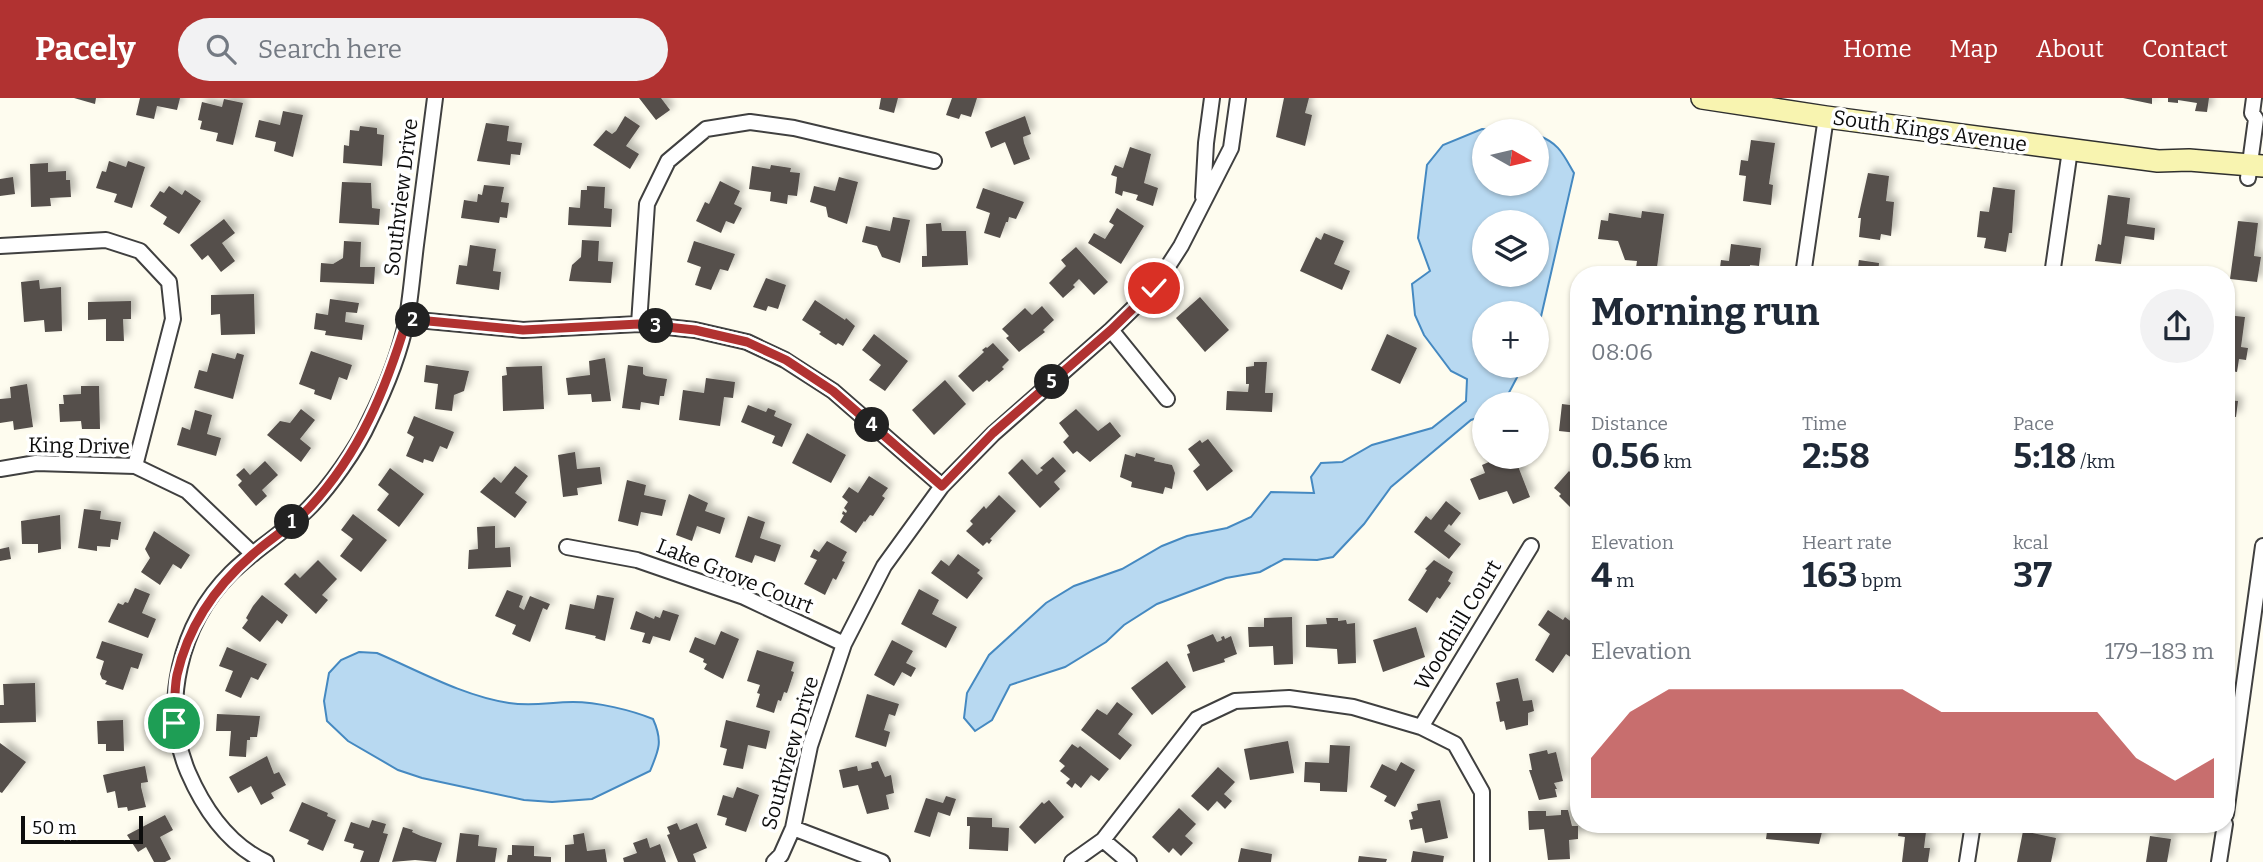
<!DOCTYPE html>
<html lang="en">
<head>
<meta charset="utf-8">
<style>
  body { margin:0; font-family:Bitter,serif; background:#f2f2f3; color:#1f2937; height:100vh; display:flex; flex-direction:column; font-size:26px; white-space:nowrap }
  * { box-sizing:border-box; margin:0 }
  p { font-size:23px; color:#747a83 }
  .icon { flex:none; width:38px; height:38px; fill:none; stroke:currentColor; stroke-width:2; stroke-linecap:round; stroke-linejoin:round }
  .map { position:relative; flex:1; overflow:hidden }
  .drawer { position:absolute; left:1570px; top:168px; width:665px; height:567px; display:flex; flex-direction:column; background:#fff; border-radius:28px; box-shadow:0 2px 5px #0004 }
  .drawer>* { flex:none }
  .needle { width:46px; rotate:98deg }
  .buttons { position:absolute; left:1472px; top:21px; display:grid; gap:14px }
  .buttons a { display:grid; place-items:center; width:77px; height:77px; border-radius:50%; background:#fff; box-shadow:0 2px 5px #0004; font-size:35px }
  .scale { position:absolute; left:21px; bottom:18px; width:122px; box-sizing:border-box; padding-left:7px; border:4px solid #0d0d0d; border-top:0; font-size:19px; line-height:24px; white-space:nowrap; color:#0d0d0d; -webkit-text-stroke:5px #fff; paint-order:stroke }
  .pin { position:absolute; display:grid; place-items:center; width:60px; height:60px; color:#fff; margin:-30px; border:4px solid #fff; border-radius:50%; box-shadow:0 2px 7px #0007 }
  .km { position:absolute; width:35px; height:35px; margin:-18px; border-radius:50%; background:#222; color:#fff; font-size:19px; line-height:35px; text-align:center }
  .round { display:grid; place-items:center; flex:none; width:74px; height:74px; border-radius:37px; background:#f2f2f3 }
  .summary { display:flex; align-items:center; justify-content:space-between; height:119px; padding:0 21px }
  h1 { font-size:38px; font-weight:700; line-height:52px }
  .metrics { display:grid; grid-template-columns:repeat(3,1fr); gap:10px; height:119px; padding:7px 21px }
  .metrics div { display:grid; align-content:center }
  .metrics b { font-size:35px; font-weight:700 }
  .metrics small { font-size:19px; font-weight:400 }
  .metrics p { font-size:19px }
  .chart { height:196px; padding:14px 21px }
  .chart p { display:flex; justify-content:space-between }
  .chart svg { width:100%; height:126px; margin-top:7px; fill:#b13231; opacity:.7 }
  header { display:flex; align-items:center; gap:42px; box-sizing:border-box; height:98px; padding:0 35px; background:#b13231; color:#fff }
  header strong { font-size:33px }
  nav { display:flex; gap:38px; margin-inline-start:auto; font-size:24px }
  .search { width:490px; height:63px; background:#f2f2f3; display:flex; align-items:center; gap:18px; box-sizing:border-box; padding:0 24px; border-radius:38px; color:#747a83; font-size:26px }
  .map>svg:first-child { display:block }
  .water { fill:#b8d9f1; stroke:#4589c1; stroke-width:2; fill-rule:evenodd }
  .building { fill:#554f4b; filter:url(#shadow) }
  .lines { fill:none; stroke-linecap:round; stroke-linejoin:round }
  .street-casing { stroke:#404040; stroke-width:18 }
  .secondary-casing { stroke:#2f2f2f; stroke-width:24 }
  .street { stroke:#fff; stroke-width:14 }
  .secondary { stroke:#f8f4b0; stroke-width:21 }
  .route-casing { stroke:#fff; stroke-width:14 }
  .route { stroke:#b13231; stroke-width:9 }
  .labels { text-anchor:middle; stroke-width:7; stroke-linejoin:round; paint-order:stroke }
  .street-label { font-size:21px; fill:#0d0d0d; stroke:#fff }
</style>
</head>
<body>
<header>
<strong>Pacely</strong>
<div class="search"><svg class="icon" aria-label="search" viewBox="0 0 24 24"><circle cx="10" cy="10" r="6"/><path d="M15 15l6 6"/></svg>Search here</div>
<nav><a>Home</a><a>Map</a><a>About</a><a>Contact</a></nav>
</header>
<div class="map">
<svg width="2263" height="764" viewBox="0 0 2263 764">
  <defs>
    <filter id="shadow"><feDropShadow dx="5" dy="-5" stdDeviation="3.5" flood-color="#0004"/></filter>
  </defs>
  <rect width="100%" height="100%" fill="#fefcef"/>
  <path class="water" d="M1482,31L1503,33H1484V86H1536L1537,37C1559,45 1563,56 1574,75L1537,236L1536,215H1484V268H1523L1503,306H1484V318L1471,322L1391,389L1364,426L1333,459L1317,462L1284,461L1260,474L1226,480L1157,506L1124,527L1106,544L1065,569L1010,587L992,622L975,633L964,620L967,595L989,557L1046,505L1074,488L1122,471L1162,448L1187,438L1227,430L1251,419L1271,394L1314,395L1311,379L1321,365L1342,364L1372,347L1432,330L1466,303L1467,281L1451,273L1424,237L1415,217L1412,186L1430,173L1418,140L1427,67L1443,47ZM1484,124H1536V177H1484Z
    M359,554L377,555C419,573 463,598 509,605C533,609 550,604 573,604C597,604 631,612 653,621C663,643 659,652 650,673L592,701L552,704L524,702L422,680L398,672L348,643L327,623L324,603L329,575L341,562Z"/>
  <path class="building" d="M74,0H96L95,6Z
    M140,0H180L177,12L157,8L154,21L136,17Z
    M639,0H661L670,12L656,22Z
    M881,0H898L894,15L879,11Z
    M952,0H977L971,19L961,16L959,21L946,17Z
    M1284,0H1309L1305,15L1312,17L1305,48L1276,39Z
    M2123,0H2152V6Z
    M2168,0H2209L2207,14L2195,13L2197,5L2178,2V5L2168,4Z
    M224,1L243,5L233,47L216,43L218,35L200,31L202,23L198,22L202,4L222,9Z
    M283,13L303,17L293,59L274,53L276,44L255,39L259,22L280,27Z
    M625,18L640,28L626,48L639,56L630,71L593,47L606,32L612,36L616,33Z
    M1025,18L1031,36L1023,39L1024,45L1030,61L1014,67L1005,44L991,50L985,34Z
    M486,25L509,28L507,43L522,45L520,57L511,56L510,67L477,63Z
    M360,28L377,30V36L384,37L382,68L343,65L344,47L349,48L350,32L359,33Z
    M1751,42L1775,45L1769,86L1773,87L1771,107L1743,103L1746,78L1739,77L1741,62L1748,63Z
    M1130,49L1151,56L1144,85L1158,90L1153,108L1136,102L1138,97L1123,93L1122,98L1115,95L1117,79L1111,77L1115,67L1123,70Z
    M109,63L126,69L128,63L145,69L132,110L114,104L117,96L96,90L102,73L106,74Z
    M48,65V74L66,73V82H70L71,99L50,100L51,108L31,109L30,66Z
    M771,67L791,70L790,74L800,75L797,98L788,97L787,106L770,103L771,94L749,91L752,68L770,71Z
    M1868,75L1889,78L1886,103L1894,104L1891,138L1881,136L1880,142L1859,139L1861,120H1858Z
    M13,79L15,96L0,98V81Z
    M839,79L858,84L847,126L828,119L826,109L810,104L814,88L835,93Z
    M720,83L740,93L734,106L742,110L734,126L726,123L721,135L696,123L705,104L709,106Z
    M342,84L371,85L372,110L380,111L379,127L339,125Z
    M484,87L504,89L501,104L509,105L507,120L500,119L499,125L461,120L464,102L477,104L478,96L482,97Z
    M169,88L182,97L185,92L201,103L179,136L163,126L167,119L150,108L160,93L164,95Z
    M587,88L605,89L604,110L612,111L611,129L568,127L569,109L580,110L581,92H587Z
    M1993,89L2015,92L2012,135H2009L2006,154L1984,150L1986,140L1977,139L1980,113L1989,114Z
    M983,90L1024,104L1016,121L1009,119L1008,124H1006L1000,140L984,135L990,115L976,110Z
    M2108,97L2130,100L2127,126L2155,130L2154,142L2125,138L2121,166L2095,163L2098,146L2101,147Z
    M1117,110L1144,128L1121,166L1088,145L1094,135L1105,141L1114,127L1109,124Z
    M1642,113L1664,116L1656,177L1635,176L1637,163L1625,162L1618,143L1598,141L1601,122L1608,123L1609,115L1641,120Z
    M893,119L910,122L900,165L882,159L877,148L862,144L866,128L890,133Z
    M224,121L235,135L222,145L235,163L221,174L208,157L202,162L190,147Z
    M2238,123L2258,125L2254,158L2261,159L2257,184L2230,181Z
    M941,125L942,133H966L968,167L922,169V158H927L926,126Z
    M1324,135L1344,143L1334,166L1350,173L1342,192L1300,173L1316,139L1321,142Z
    M582,142L599,143L598,163L613,164L611,185L569,183L572,167L581,159Z
    M344,143L361,144L360,169H375L374,186L320,184L321,165L333,166L343,160Z
    M694,143L735,156L728,173L720,171L711,192L695,187L701,169L687,164Z
    M1731,146L1761,150L1759,168L1750,167L1749,177H1719L1721,162L1729,163Z
    M470,147L496,151L493,173L501,174L499,192L456,186L459,167L467,168Z
    M1076,149L1108,184L1094,197L1079,181L1073,187L1075,189L1063,200L1049,185L1066,168L1061,162Z
    M1859,162L1879,165L1878,177H1857Z
    M766,180L786,187L778,211L768,208L766,213L753,209Z
    M39,182L40,191L61,189L62,233L45,234L44,222L24,224L21,184Z
    M254,196L255,236L221,237L220,216L211,217V197Z
    M1200,199L1229,232L1205,254L1176,220Z
    M330,201L359,205L357,215L346,214L345,224L364,227L362,242L325,237L326,233L314,231L316,215L328,217Z
    M815,202L845,222L846,220L855,228L843,248L838,245L836,247L819,236L821,234L802,222Z
    M131,203V221H123L124,243H106V221L88,222V204Z
    M1042,208L1054,222L1043,232L1045,234L1019,254L1006,240L1009,238L1002,231L1025,210L1032,217Z
    M2226,217L2245,219L2241,249L2248,250L2246,262L2239,261L2237,274L2226,272Z
    M874,236L908,263L885,293L869,282L881,267L862,252Z
    M1387,236L1417,250L1400,286L1371,272Z
    M993,245L1009,262L1002,269L1004,271L989,284L987,282L973,294L958,278L984,254L982,252L986,249L987,250Z
    M311,253L352,267L347,282L339,279L331,302L314,296L315,292L299,286Z
    M212,255L235,261L237,255L244,257L233,301L194,290L199,272L207,274Z
    M605,260L611,303L592,304L591,296L568,297L566,280L590,277L589,263Z
    M1254,264H1267L1265,295H1273L1272,314L1226,312L1227,293L1248,294L1249,286H1246V269L1254,268Z
    M426,267L469,273L464,293L454,297L452,313L435,311L438,286L424,284Z
    M628,267L643,269V276L646,278L667,281L664,298H660L659,307L641,304L640,312L622,310Z
    M542,268L544,311L503,313L502,278L507,277L506,269Z
    M706,280L735,284L733,300L724,299L720,328L679,322L683,292L704,295Z
    M945,282L966,306L934,337L912,312Z
    M27,286L33,329L14,332L13,323L0,325V301L11,300L10,289Z
    M81,288H99L100,331H82L81,323L60,324L59,306H64L63,297L81,296Z
    M2226,302L2238,303L2236,319L2226,318Z
    M1562,306L1578,308V335L1559,333Z
    M748,307L766,314L768,310L776,313L774,318L792,326L782,349L772,345L775,338L741,324Z
    M301,311L315,322L300,341L311,350L301,364L267,337L280,323L290,325Z
    M1076,311L1098,333L1110,324L1121,338L1090,364L1077,353L1073,356L1063,344L1069,338L1059,325Z
    M195,312L212,317L207,336L221,340L216,358L177,347L182,329L190,332Z
    M414,318L454,334L447,351L440,348L433,364L424,361L423,365L406,358L414,339L407,335Z
    M807,335L846,357L831,385L792,365Z
    M1208,341L1233,373L1207,393L1193,373L1200,367L1188,351L1200,342L1202,345Z
    M575,354L577,371L600,369L602,386L577,390L578,397L563,399L558,357Z
    M1136,355L1155,360L1154,363L1172,367L1175,375L1172,391L1165,389L1163,396L1131,389L1132,384L1120,379L1125,356L1135,359Z
    M1053,359L1066,373L1054,384L1060,391L1040,410L1008,375L1022,361L1037,377L1043,372L1040,370Z
    M1498,360L1500,366L1516,363L1530,399L1513,406L1507,393L1479,402L1470,381L1485,375L1482,367Z
    M265,363L278,377L262,392L267,398L256,408L238,387L242,383L236,377L244,370L250,377Z
    M515,368L528,378L515,395L527,404L515,420L480,394L494,379L501,385Z
    M390,370L424,396L399,429L377,412L389,396L378,387Z
    M1569,373L1578,382V413L1575,414L1559,398L1561,396L1554,390Z
    M869,378L888,390L882,398L885,400L873,418L870,417L865,424L864,423L856,435L840,424L844,417L842,416L843,413L846,415L847,413L844,410L848,404L842,399L849,389L858,395Z
    M627,382L646,387L644,397L666,402L662,418L641,414L638,428L618,423Z
    M689,396L708,405L705,413L725,420L720,436L697,428L692,443L676,437Z
    M999,397L1016,413L990,441L992,442L989,446L987,444L983,448L966,433L973,426L970,423L984,408L986,411Z
    M1446,403L1461,415L1451,428L1449,426L1444,433L1461,446L1449,461L1414,434L1426,418L1431,422Z
    M84,411L101,413L100,421L121,424L118,442L111,441L110,449L97,448V453L78,450Z
    M353,416L387,442L361,474L340,458L353,441L341,432Z
    M60,417L61,451L38,455V446H22L21,423Z
    M748,418L765,424L760,440L781,447L775,464L755,457L752,465L735,459Z
    M495,428V450L510,449L511,469L468,471L469,452L478,451L477,429Z
    M154,433L190,457L181,471L173,466L160,487L141,474L150,460L145,451Z
    M827,443L847,454L842,463L845,464L836,482L833,480L825,497L804,486L817,462L810,459L814,451L819,454Z
    M9,449L11,461L0,463V451Z
    M958,456L980,472L977,475L983,480L967,501L931,475L941,462L949,468Z
    M318,462L337,481L322,497L328,502L316,516L284,486L295,475L300,480Z
    M1434,462L1453,474L1448,483L1451,485L1440,501L1437,499L1427,515L1408,502L1427,472L1425,471Z
    M135,490L150,496L142,515L156,521L148,540L108,524L118,505L123,507L125,504L128,505Z
    M919,491L939,502L932,516L957,529L946,550L901,526Z
    M507,492L523,498L519,509L524,512L530,498L550,506L547,512L543,510L530,544L512,536L516,527L495,518Z
    M262,497L288,517L282,526L277,522L260,544L242,530L248,522L246,520L253,508Z
    M597,497L614,500L605,543L595,540L596,538L565,531L570,506L594,511Z
    M663,512L679,517L670,543L653,538L650,546L642,544L645,535L630,531L636,513L654,521L655,518L660,520Z
    M1548,512L1563,522L1565,519L1577,528L1576,530L1578,532L1577,541L1578,544L1574,550L1578,553V557L1575,562L1566,556L1553,575L1535,562L1550,536L1538,527Z
    M1292,519L1293,566L1274,567L1273,548L1249,549L1248,529H1264V520Z
    M1326,520H1338V523L1346,522L1347,526L1355,525L1356,565L1338,566L1337,551L1306,549V527L1327,526Z
    M1416,529L1425,559L1383,574L1373,542Z
    M721,533L739,541L723,581L704,571L707,566L703,564L704,561L689,554L695,539L715,547Z
    M1213,536L1217,544L1222,542L1221,539L1224,538L1225,541L1231,538L1237,556L1224,561L1225,564L1193,574L1187,556L1190,555L1187,547Z
    M892,542L913,553L906,565L916,570L911,579L902,574L894,588L874,577Z
    M102,543L143,556L138,571L131,569L123,592L105,586L107,583L102,581L100,576L104,563L96,560Z
    M227,549L267,566L258,582L251,579L241,600L225,593L233,573L219,568Z
    M757,552L794,564L791,573L794,574L787,595L784,594L781,603L778,602L774,615L756,609L760,596L757,595L760,587L747,583Z
    M1167,563L1186,589L1152,617L1131,590Z
    M1518,580L1523,603L1532,602L1534,613L1528,615V627L1506,632L1504,623L1500,624L1496,604L1500,603L1496,585Z
    M35,585L36,624L0,625V607H4L3,586Z
    M867,596L899,606L895,618L889,616L884,632L890,634L886,649L855,639Z
    M1117,604L1133,616L1118,636L1132,647L1120,662L1081,632L1097,611L1107,617Z
    M217,616L260,618L257,639H250V642H247L246,659L229,658L231,633H216Z
    M123,622L124,653H106V646H98L97,623Z
    M726,622L770,633L766,651L748,647L743,671L723,667L727,651L720,649Z
    M1288,643L1294,675L1250,682L1244,651Z
    M0,645L26,664L2,695L0,694Z
    M1072,646L1078,650L1080,648L1109,671L1099,683L1091,677L1081,690L1075,685L1072,690L1066,685L1070,681L1060,673L1065,668L1059,663Z
    M1330,647L1350,648L1347,694L1320,693V685L1304,684L1305,664L1329,665Z
    M1547,652L1548,656L1556,654L1563,683L1554,685L1557,691H1555L1557,699L1539,702L1529,672H1532L1529,656Z
    M267,658L274,676L279,674L286,687L271,695L274,700L261,707L251,688L238,695L229,679Z
    M878,663L885,679L891,677L894,695L886,697L889,711L867,716L858,687L843,690L839,672L857,668L858,673L872,670L871,665Z
    M1401,664L1415,672L1395,709L1384,703L1387,698L1370,689L1382,666L1396,673Z
    M145,668L148,684L141,685V689L146,709L128,713L127,709L118,710L115,693L107,695L103,677Z
    M1218,669L1235,684L1224,696L1232,703L1225,711L1217,703L1208,713L1191,698Z
    M737,689L759,697L746,734L725,727L727,720L717,717L723,697L733,700Z
    M946,698L956,701L950,718L938,714L930,739L914,734L926,700L943,705Z
    M1049,702L1064,719L1035,746L1019,729L1042,704L1044,706Z
    M1440,702L1448,740L1425,745L1422,730L1411,732L1409,722L1413,721L1411,714L1418,712L1417,706Z
    M302,704L328,715L327,718L336,722L323,753L307,746L309,742L289,733Z
    M1179,710L1196,726L1185,738L1193,745L1181,758L1173,750L1169,755L1152,739Z
    M1561,712H1568L1572,728H1578V741L1569,742L1570,761L1548,762L1544,731L1529,732L1528,713H1546V718L1561,717Z
    M165,717L173,732L160,739L171,761L165,764H154L146,749L138,754L127,737Z
    M967,719L992,720V729L1009,730L1008,753L969,751L970,728H967Z
    M372,722L386,726L383,735L388,736L379,764H360L364,753L353,750L354,746L344,743L351,724L369,730Z
    M677,725L680,732L697,725L707,750L693,756L696,764H678L667,737L670,736L667,729Z
    M1768,726H1824L1819,746L1766,741Z
    M1900,726H1927L1924,750H1930L1928,764H1902L1905,739L1898,738Z
    M403,729L413,732L412,734L421,738L442,745L436,764L415,762L392,764Z
    M2023,733L2056,740L2051,764H2017Z
    M460,735L479,737L478,748L497,750L495,764H456Z
    M584,735L587,753L605,751L607,764H565V747L574,746L573,737Z
    M2150,738L2171,741L2167,764H2146Z
    M647,740L650,750L660,746L666,764H624L623,760L637,755L633,745Z
    M512,747L534,748V758L551,759V764H507L508,757H512Z
    M1241,750L1272,756L1271,764H1238Z
    M1413,753L1444,758L1443,764H1411Z
    M1359,758L1387,761L1386,764H1358Z"/>
  <g class="lines">
    <g class="street-casing">
      <path id="street" d="M2248,80L2256,21L2252,15L2254,0
        M1203,99L1206,45L1212,0
        M0,148L106,142L140,153L169,184L173,221L135,368
        M1803,177L1826,19
        M2052,177L2070,52
        M407,221L523,232L639,226L695,232L747,244L785,262L833,293L942,388
        M639,226L647,106L668,63L706,31L750,24L794,30L934,63
        M1111,232L1167,301
        M0,371L36,365L135,368L187,393L253,456
        M567,449L637,462L744,499L844,546
        M1421,629L1531,448
        M2226,716L2263,448
        M793,730L882,764
        M1103,742L1129,764
        M266,764C229,747 204,711 188,674C160,608 180,526 231,475C255,451 285,434 308,411C329,390 357,351 369,324C385,292 400,256 407,220C411,196 413,171 416,147C422,98 429,49 435,0
        M774,764L781,757L793,730L810,648L844,546L884,468L942,388L993,336L1111,232L1154,190L1181,148L1231,50L1238,0
        M1072,764L1103,742L1197,621L1235,603L1289,600L1353,609L1421,629L1455,646L1482,694V764
        M1967,764L1973,726
        M2219,764L2225,726"/>
    </g>
    <g class="secondary-casing">
      <path id="secondary" d="M1702,0L1826,19L2158,63L2189,62L2263,68"/>
    </g>
    <use href="#street" class="street"/>
    <use href="#secondary" class="secondary"/>
  </g>
  <g class="lines">
    <g class="route-casing">
      <path id="route" d="M174,625C175,609 174,592 177,577C188,529 215,489 252,457C270,441 293,427 310,409C360,355 386,291 407,221L523,232L639,226L695,232L747,244L786,262L833,293L942,388L993,335L1111,232L1154,190"/>
    </g>
    <use href="#route" class="route"/>
  </g>
  <g class="labels">
    <g class="street-label">
      <text transform="translate(1930 33) rotate(8)" y="7">South Kings Avenue</text>
      <text transform="translate(401 99) rotate(-83)" y="7">Southview Drive</text>
      <text transform="translate(79 348) rotate(1)" y="7">King Drive</text>
      <text transform="translate(735 478) rotate(22)" y="7">Lake Grove Court</text>
      <text transform="translate(1458 527) rotate(-59)" y="7">Woodhill Court</text>
      <text transform="translate(790 655) rotate(-74)" y="7">Southview Drive</text>
    </g>
  </g>
</svg>
<div class="buttons">
<a><svg class="needle" viewBox="-14 -14 28 28"><path d="M0-13l5 13h-10z" fill="#e53935"/><path d="M0 13l5-13h-10z" fill="#747a83"/></svg></a>
<a><svg class="icon" aria-label="layers" viewBox="0 0 24 24"><path d="M12 4l9 5-9 5-9-5zM3 14l9 5 9-5"/></svg></a>
<a>+</a>
<a>−</a>
</div>
<div class="scale">50 m</div>
<div class="pin" style="left:174px;top:625px;background:#1e9e55"><svg class="icon" aria-label="arrive" viewBox="0 0 24 24"><path d="M6 21V4h12l-3 4 3 4H6"/></svg></div>
<div class="pin" style="left:1154px;top:190px;background:#d93025"><svg class="icon" aria-label="check" viewBox="0 0 24 24"><path d="M5 12l5 5 9-10"/></svg></div>
<b class="km" style="left:292px;top:424px">1</b>
<b class="km" style="left:413px;top:222px">2</b>
<b class="km" style="left:656px;top:228px">3</b>
<b class="km" style="left:872px;top:327px">4</b>
<b class="km" style="left:1052px;top:284px">5</b>
<section class="drawer">
<div class="summary"><div><h1>Morning run</h1><p>08:06</p></div><a class="round"><svg class="icon" aria-label="share" viewBox="0 0 24 24"><path d="M12 15V3M7 8l5-5 5 5M5 13v7h14v-7"/></svg></a></div>
<div class="metrics">
<div><p>Distance</p><b>0.56<small> km</small></b></div>
<div><p>Time</p><b>2:58</b></div>
<div><p>Pace</p><b>5:18<small> /km</small></b></div>
</div>
<div class="metrics">
<div><p>Elevation</p><b>4<small> m</small></b></div>
<div><p>Heart rate</p><b>163<small> bpm</small></b></div>
<div><p>kcal</p><b>37</b></div>
</div>
<div class="chart"><p><span>Elevation</span>179–183 m</p>
<svg viewBox="0 0 160 44" preserveAspectRatio="none"><path d="M0 44V30L10 14L20 6L30 6L40 6L50 6L60 6L70 6L80 6L90 14L100 14L110 14L120 14L130 14L140 30L150 38L160 30V44z"/></svg>
</div>
</section>
</div>
</body>
</html>
